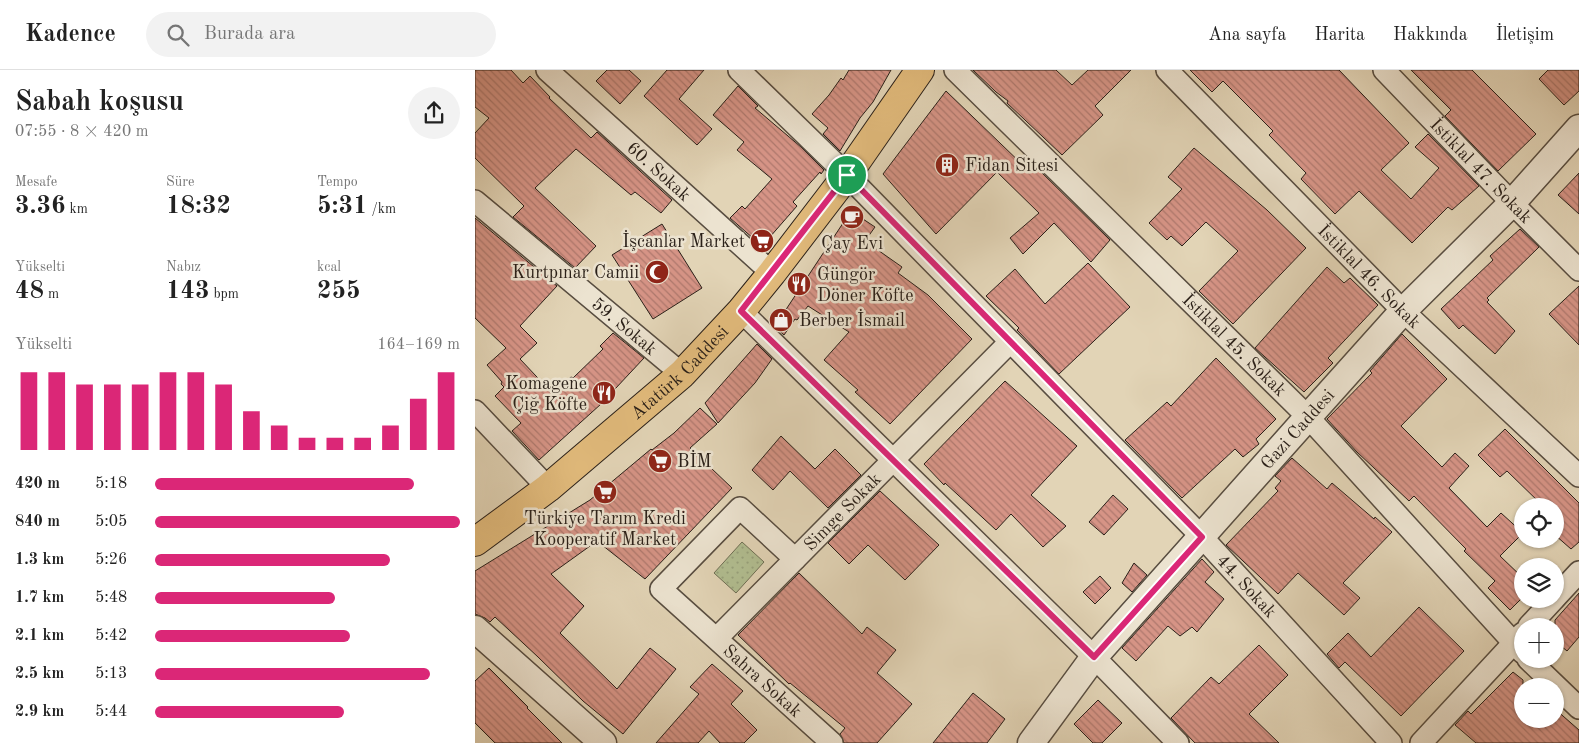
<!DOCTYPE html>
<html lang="tr">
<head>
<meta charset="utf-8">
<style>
  body { margin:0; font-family:"Old Standard TT",serif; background:#f2f2f2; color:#222; height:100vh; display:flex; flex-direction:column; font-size:19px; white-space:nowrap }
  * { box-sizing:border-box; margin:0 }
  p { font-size:16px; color:#767676 }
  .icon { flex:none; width:28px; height:28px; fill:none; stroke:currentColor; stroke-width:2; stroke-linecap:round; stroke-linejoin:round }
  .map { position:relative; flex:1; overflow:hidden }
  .sheet { display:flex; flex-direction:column; background:#fff; width:475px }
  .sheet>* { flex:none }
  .fabs { position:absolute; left:1039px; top:428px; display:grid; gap:10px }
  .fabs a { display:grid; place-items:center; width:50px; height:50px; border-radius:50%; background:#fff; box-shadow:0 1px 4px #0004; font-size:25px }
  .pin { position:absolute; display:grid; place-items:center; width:42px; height:42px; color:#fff; margin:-21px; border:2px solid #fff; border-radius:50%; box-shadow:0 1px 5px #0007 }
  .round { display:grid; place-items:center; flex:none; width:52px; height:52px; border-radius:26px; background:#f2f2f2 }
  .overview { display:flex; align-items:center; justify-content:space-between; height:85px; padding:0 15px }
  h1 { font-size:28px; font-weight:700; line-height:38px }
  .metrics { display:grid; grid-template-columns:repeat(3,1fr); gap:8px; height:85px; padding:5px 15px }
  .metrics div { display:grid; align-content:center }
  .metrics b { font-size:25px; font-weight:700 }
  .metrics small { font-size:14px; font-weight:400 }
  .metrics p { font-size:14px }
  .chart { height:140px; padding:10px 15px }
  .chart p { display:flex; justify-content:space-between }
  .chart svg { width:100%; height:90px; margin-top:5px; stroke:#db2777; stroke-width:6 }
  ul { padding:0 15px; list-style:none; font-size:16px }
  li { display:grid; grid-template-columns:80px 60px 1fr; align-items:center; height:38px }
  li i { height:12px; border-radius:6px; background:#db2777 }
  header { display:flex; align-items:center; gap:30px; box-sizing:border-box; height:70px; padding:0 25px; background:#fff; border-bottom:1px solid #e0e0e0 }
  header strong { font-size:24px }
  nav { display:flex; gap:28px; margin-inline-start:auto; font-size:18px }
  .search { width:350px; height:45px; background:#f2f2f2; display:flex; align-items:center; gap:12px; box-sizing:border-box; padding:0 18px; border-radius:28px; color:#767676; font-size:19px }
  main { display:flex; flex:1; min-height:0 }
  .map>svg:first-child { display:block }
  .park { fill:url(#park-dots); stroke:#6e6e54 }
  .building { fill:url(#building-back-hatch); stroke:#2a2019 }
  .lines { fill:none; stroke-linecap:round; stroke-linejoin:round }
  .minor-casing { stroke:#584d40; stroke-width:24 }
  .tertiary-casing { stroke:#584d40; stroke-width:29 }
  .primary-casing { stroke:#2a2019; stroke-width:30 }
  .minor { stroke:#ece3d0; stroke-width:21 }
  .tertiary { stroke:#ece3d0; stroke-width:26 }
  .primary { stroke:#e1ba7b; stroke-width:28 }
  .route-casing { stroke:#fff; stroke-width:10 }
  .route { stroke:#db2777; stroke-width:6 }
  .labels { text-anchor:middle; stroke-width:5; stroke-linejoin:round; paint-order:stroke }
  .poi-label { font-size:18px; fill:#2a2019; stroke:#ece3d0; text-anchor:start }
  .street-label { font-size:18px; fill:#2a2019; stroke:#ece3d0 }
</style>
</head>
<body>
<header>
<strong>Kadence</strong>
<div class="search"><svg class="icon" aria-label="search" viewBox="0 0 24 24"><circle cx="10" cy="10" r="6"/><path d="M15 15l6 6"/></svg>Burada ara</div>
<nav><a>Ana sayfa</a><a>Harita</a><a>Hakkında</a><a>İletişim</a></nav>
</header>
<main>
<section class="sheet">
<div class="overview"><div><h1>Sabah koşusu</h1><p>07:55 · 8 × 420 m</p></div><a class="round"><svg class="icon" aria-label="share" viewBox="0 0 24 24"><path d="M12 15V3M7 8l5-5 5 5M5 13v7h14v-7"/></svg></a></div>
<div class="metrics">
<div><p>Mesafe</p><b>3.36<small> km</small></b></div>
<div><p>Süre</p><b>18:32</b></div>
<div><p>Tempo</p><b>5:31<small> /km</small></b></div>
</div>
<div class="metrics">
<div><p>Yükselti</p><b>48<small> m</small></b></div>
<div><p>Nabız</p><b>143<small> bpm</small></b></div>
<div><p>kcal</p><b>255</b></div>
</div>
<div class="chart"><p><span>Yükselti</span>164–169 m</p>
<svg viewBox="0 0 160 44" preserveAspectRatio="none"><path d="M5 44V6M15 44V6M25 44V12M35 44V12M45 44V12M55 44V6M65 44V6M75 44V12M85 44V25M95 44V32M105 44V38M115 44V38M125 44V38M135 44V32M145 44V19M155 44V6"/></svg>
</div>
<ul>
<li><b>420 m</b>5:18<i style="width:85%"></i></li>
<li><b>840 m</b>5:05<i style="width:100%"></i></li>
<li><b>1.3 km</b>5:26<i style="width:77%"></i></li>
<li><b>1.7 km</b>5:48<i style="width:59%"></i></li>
<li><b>2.1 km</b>5:42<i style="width:64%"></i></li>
<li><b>2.5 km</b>5:13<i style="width:90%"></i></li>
<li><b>2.9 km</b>5:44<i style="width:62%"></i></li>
</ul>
</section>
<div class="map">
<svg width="1104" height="673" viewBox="0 0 1104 673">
  <defs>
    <pattern id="park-dots" width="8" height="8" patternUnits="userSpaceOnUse" patternTransform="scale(1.25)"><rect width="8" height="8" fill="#b1bd90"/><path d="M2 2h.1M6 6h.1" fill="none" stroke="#98a27c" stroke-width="1.8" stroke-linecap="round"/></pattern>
    <pattern id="building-back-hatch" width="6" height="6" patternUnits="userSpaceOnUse" patternTransform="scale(1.25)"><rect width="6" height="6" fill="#d69486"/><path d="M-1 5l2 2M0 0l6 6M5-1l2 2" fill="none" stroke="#ae786d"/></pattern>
  </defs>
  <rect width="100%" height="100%" fill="#e2d4b6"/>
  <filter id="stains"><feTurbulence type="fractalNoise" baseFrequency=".004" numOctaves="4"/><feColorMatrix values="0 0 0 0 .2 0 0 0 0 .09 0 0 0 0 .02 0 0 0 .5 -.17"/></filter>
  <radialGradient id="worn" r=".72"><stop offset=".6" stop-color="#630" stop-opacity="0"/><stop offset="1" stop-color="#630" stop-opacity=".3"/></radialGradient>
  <path class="park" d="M267,472L289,492L261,523L239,503Z"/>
  <path class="building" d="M0,0H36L48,13L55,6L75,27L74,28L116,68L122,62L197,130L186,143L160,122L156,125L101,79L60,118L121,176L100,198L38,147L49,136L0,88V63L14,48L0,37Z
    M132,0H154L166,11L145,34L121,11Z
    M192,0H229L204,29L237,59L222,75L169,26Z
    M374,0H416L398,32L385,48L365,81L348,64L353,58L337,44L354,25L366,8L368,10Z
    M498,0H581L597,15L613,0H656L620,36L628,45L587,85L532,33L533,31L521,22Z
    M715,0H864L934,73L906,100L936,129L964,98L940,77L953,64L1004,116L977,140L973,137L937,173L884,121L860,144L826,109L831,103L794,65L798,61L748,11L737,22Z
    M936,0H997L1061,64L1023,101L970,46L976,40Z
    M1073,0H1104V21L1089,35L1064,9Z
    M263,16L283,36L280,38L326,77L349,100L346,104L345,102L318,132L322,136L287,176L255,148L267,136L270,139L297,109L262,80L269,72L238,45Z
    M471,21L553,100L558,94L635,170L616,192L579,153L548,184L535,168L564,143L522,102L461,164L408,104Z
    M719,78L792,140L831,178L758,254L724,221L763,181L731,152L707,176L696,166L692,170L674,153L707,119L693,107Z
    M1104,103V144L1083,125Z
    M376,141L400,157L390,171L427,197L423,203L453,225L497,269L415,354L380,322L383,320L349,290L374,262L333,236L322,250L320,249L309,265L298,255L310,241Z
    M0,148L82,216L45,256L62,273L45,289L77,323L96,307L98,308L128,279L125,276L138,263L169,288L126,334L64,390L37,361L46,353L20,326L29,317L26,314L27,312L12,295L31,278L0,248Z
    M187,154L227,218L178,249L137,185Z
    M1045,159L1064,177L1012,228L1014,230L1012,232L1040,261L1020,284L988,255L984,259L966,239L1018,190L1015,186Z
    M613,193L655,237L584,304L542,260L544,258L511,226L540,199L570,234Z
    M852,197L869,213L875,208L903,235L853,288L858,293L829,322L780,278Z
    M1104,216V275L1074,244Z
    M927,264L972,309L926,356L967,397L980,383L994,396L974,418L1012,457L1026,443L1048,463L1025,486L1048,508V527L1035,540L1013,518L1020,511L989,481L991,479L939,426L934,431L882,382L852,349L897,303L895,301Z
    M282,274L297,289L280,313L243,353L230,333Z
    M741,288L801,349L781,369L784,374L768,387L760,379L707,428L650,370L692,332L696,336Z
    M530,311L602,376L556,425L591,456L568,477L536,444L521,460L470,413L469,415L449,394Z
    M225,338L242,354L215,378L257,418L170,509L122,471L76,504L109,536L85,563L142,619L175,578L201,599L148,664L108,631L63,587L20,547L15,552L10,548L0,544V501L115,430L176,379L177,380L199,363Z
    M1030,359L1104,433V472L1096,479L1080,465V436H1068L1032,401L1025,407L1003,385Z
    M306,366L340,399L360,379L386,405L353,438L315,401L298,420L277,400Z
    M817,388L852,419L857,413L899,449L900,447L917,462L868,513L885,528L869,545L823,503L803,524L751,475L803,421L800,418L806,411L800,406Z
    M405,421L464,475L430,510L393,475L374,494L353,473Z
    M638,425L653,439L629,465L614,452Z
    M727,489L739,502L730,512L749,529L722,562L717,557L705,566L693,556L661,591L647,578Z
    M659,493L672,505L657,522L647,513Z
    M324,503L387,564L392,557L421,580L402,603L437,634L402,673H369L365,664L370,658L315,613L314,614L263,565Z
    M625,506L636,518L620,534L608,522Z
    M1104,523V567L1092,581L1080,571V550Z
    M944,537L989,581L926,646L870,592L864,598L852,584L873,563L896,587Z
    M784,575L813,605L774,644L804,673H720L696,648L736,607L744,614Z
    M237,594L268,621L256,634L282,660L269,673H245L234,661L223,673H181L224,624L215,617Z
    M14,598L53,637L52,638L87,673H20L0,653V611Z
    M1038,602L1048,610V649H1080V639L1104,660V673H1001L980,655L993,641L996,644Z
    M498,623L530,649L512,673H458Z
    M623,630L647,653L627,673H618L599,654Z"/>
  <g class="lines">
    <g class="minor-casing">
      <g id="minor">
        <path id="s1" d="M72,0L297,203"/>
        <path id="s2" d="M264,0L372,105L727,467L916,673"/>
        <path id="s3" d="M480,0L833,347L1048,583"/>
        <path id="s4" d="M692,0L928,241L1104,406"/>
        <path id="s5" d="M909,0L1037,133L1104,200"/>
        <path id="s6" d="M0,131L207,304"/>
        <path d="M266,241L619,587L703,673"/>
        <path d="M0,341L73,418"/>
        <path id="s7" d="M320,489L265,438L186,519L357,673"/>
        <path d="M1080,528L1104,502"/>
        <path d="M1054,556L1079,529"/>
        <path id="s8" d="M242,568L535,272"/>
        <path d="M1053,589L1104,638"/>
        <path d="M946,673L1048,563"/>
      </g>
    </g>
    <g class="tertiary-casing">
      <g id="tertiary">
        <path d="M0,559L128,673"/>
        <path id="s9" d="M556,673L619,587L833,347L928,241L1037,133L1104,58"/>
      </g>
    </g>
    <g class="primary-casing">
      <g id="primary">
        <path id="s10" d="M0,472L73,418L207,304L266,241L297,203L372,105L445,0"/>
      </g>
    </g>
    <use href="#minor" class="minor"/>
    <use href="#tertiary" class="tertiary"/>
    <use href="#primary" class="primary"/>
  </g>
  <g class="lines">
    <g class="route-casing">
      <path id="route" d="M372,105L727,467L619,587L266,241Z"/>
    </g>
    <use href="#route" class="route"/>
  </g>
  <defs>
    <g id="building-disc" transform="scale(1.25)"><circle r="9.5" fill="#8f2418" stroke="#ece3d0"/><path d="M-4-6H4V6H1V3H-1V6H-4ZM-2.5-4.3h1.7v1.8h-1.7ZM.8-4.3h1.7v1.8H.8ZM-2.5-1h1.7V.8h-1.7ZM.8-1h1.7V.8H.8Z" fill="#fff"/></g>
    <g id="cafe-disc" transform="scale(1.25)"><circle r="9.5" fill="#8f2418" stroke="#ece3d0"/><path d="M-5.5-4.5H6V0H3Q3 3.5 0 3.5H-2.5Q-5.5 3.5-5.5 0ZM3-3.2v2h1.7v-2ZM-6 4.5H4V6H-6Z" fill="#fff"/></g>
    <g id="supermarket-disc" transform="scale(1.25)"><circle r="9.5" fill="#8f2418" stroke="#ece3d0"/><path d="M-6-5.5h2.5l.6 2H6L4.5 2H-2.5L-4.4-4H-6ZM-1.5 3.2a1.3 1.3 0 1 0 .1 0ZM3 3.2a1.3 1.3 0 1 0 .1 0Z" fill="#fff"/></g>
    <g id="mosque-disc" transform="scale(1.25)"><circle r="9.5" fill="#8f2418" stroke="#ece3d0"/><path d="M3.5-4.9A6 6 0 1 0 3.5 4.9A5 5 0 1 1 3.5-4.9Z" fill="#fff"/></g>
    <g id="restaurant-disc" transform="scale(1.25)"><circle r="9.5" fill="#8f2418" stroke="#ece3d0"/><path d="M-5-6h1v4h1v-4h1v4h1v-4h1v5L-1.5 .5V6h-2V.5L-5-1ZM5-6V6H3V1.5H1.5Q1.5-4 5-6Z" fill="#fff"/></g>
    <g id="shop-disc" transform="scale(1.25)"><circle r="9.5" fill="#8f2418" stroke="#ece3d0"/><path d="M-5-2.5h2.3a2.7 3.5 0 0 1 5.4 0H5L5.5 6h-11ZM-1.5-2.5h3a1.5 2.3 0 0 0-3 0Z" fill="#fff"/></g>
  </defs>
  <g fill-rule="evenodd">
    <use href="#building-disc" x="472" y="95"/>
    <use href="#cafe-disc" x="377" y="147"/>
    <use href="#supermarket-disc" x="287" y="171"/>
    <use href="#mosque-disc" x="182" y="202"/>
    <use href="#restaurant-disc" x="324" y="214"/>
    <use href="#shop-disc" x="306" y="250"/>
    <use href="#restaurant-disc" x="129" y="323"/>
    <use href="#supermarket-disc" x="185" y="391"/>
    <use href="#supermarket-disc" x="130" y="422"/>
  </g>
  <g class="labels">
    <g class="poi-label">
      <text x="490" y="101">Fidan Sitesi</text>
      <text x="270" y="177" text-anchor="end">İşcanlar Market</text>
      <text x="377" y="179" text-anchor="middle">Çay Evi</text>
      <text x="164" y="208" text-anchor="end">Kurtpınar Camii</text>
      <text x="342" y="210">Güngör<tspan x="342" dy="21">Döner Köfte</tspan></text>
      <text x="324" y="256">Berber İsmail</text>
      <text x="112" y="319" text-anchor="end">Komagene<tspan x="112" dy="21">Çiğ Köfte</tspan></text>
      <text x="202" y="397">BİM</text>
      <text x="130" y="454" text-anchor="middle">Türkiye Tarım Kredi<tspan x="130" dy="21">Kooperatif Market</tspan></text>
    </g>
    <g class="street-label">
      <text dy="6" stroke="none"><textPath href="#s5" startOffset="140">İstiklal 47. Sokak</textPath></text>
      <text dy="6" stroke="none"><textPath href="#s1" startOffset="151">60. Sokak</textPath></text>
      <text dy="6" stroke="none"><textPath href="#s4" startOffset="289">İstiklal 46. Sokak</textPath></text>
      <text dy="6" stroke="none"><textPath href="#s6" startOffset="195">59. Sokak</textPath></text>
      <text dy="6" stroke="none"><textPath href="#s3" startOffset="392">İstiklal 45. Sokak</textPath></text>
      <text dy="6" stroke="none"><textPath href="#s10" startOffset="266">Atatürk Caddesi</textPath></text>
      <text dy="6" stroke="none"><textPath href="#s9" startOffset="412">Gazi Caddesi</textPath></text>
      <text dy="6" stroke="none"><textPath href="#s8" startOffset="178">Simge Sokak</textPath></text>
      <text dy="6" stroke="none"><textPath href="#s2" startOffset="724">44. Sokak</textPath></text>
      <text dy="6" stroke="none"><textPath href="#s7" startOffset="325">Sahra Sokak</textPath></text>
    </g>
  </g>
  <rect width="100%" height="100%" filter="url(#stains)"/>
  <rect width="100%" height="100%" fill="url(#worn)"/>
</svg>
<div class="fabs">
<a><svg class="icon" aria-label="locate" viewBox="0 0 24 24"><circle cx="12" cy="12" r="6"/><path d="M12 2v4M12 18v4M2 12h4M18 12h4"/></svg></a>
<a><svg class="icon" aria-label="layers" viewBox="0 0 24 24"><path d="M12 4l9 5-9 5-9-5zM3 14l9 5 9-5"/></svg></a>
<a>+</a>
<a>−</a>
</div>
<div class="pin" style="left:372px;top:105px;background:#1e9e55"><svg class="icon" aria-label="arrive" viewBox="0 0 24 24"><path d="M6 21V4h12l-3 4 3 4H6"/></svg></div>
</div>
</main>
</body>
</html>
